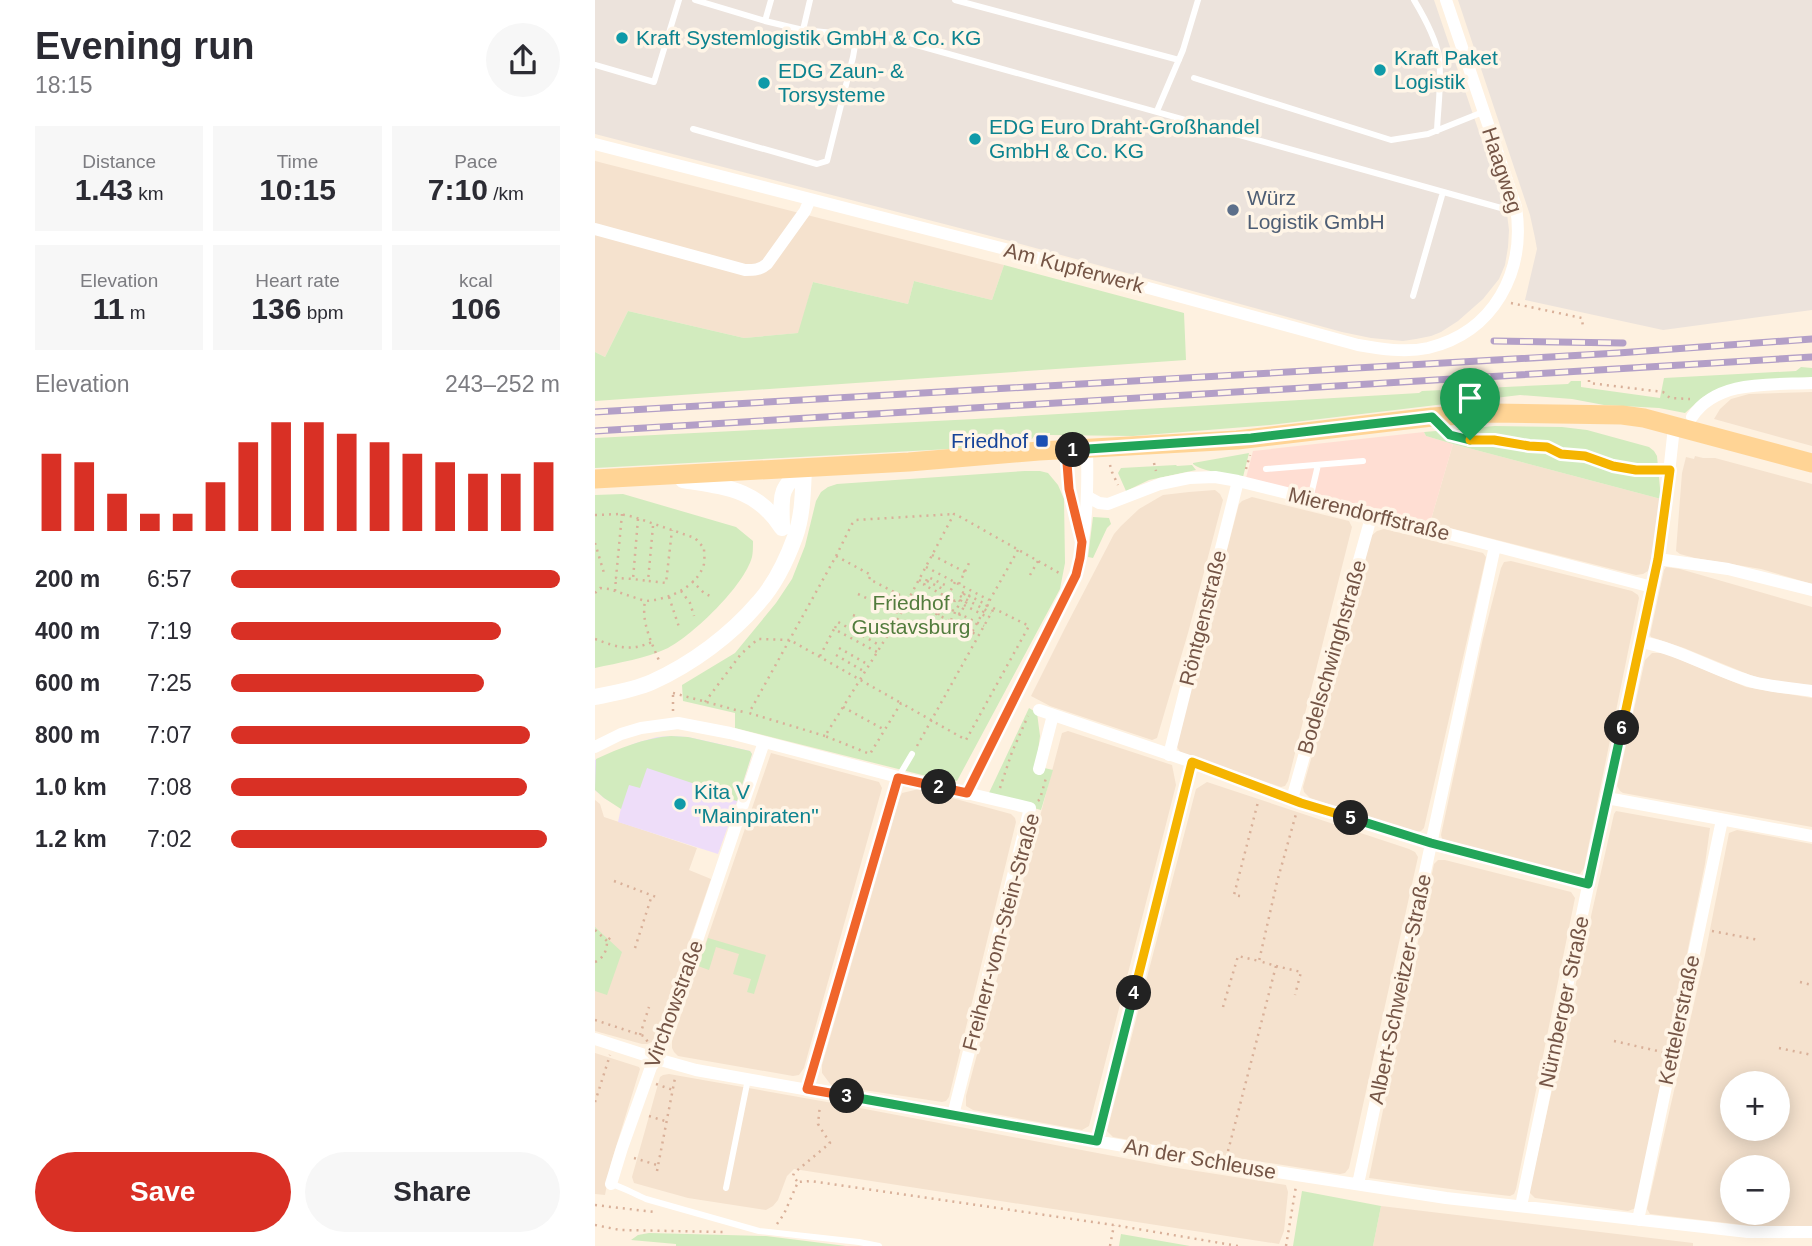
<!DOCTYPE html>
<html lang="en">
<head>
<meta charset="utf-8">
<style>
  body { margin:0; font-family:Helvetica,sans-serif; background:#f7f7f7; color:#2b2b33; height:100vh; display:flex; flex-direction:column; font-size:26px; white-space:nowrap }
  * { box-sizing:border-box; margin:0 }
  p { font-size:23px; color:#7c7c81 }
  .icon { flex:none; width:38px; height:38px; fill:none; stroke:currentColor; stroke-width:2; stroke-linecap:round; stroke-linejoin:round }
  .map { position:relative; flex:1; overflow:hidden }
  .details { display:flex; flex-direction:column; background:#fff; width:595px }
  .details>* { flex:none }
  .fabs { position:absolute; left:1125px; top:1071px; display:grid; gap:14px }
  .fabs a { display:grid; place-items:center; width:70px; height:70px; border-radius:50%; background:#fff; box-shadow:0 4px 18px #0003; font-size:35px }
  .pin { position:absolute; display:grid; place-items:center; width:60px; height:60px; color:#fff; margin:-72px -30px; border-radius:50% 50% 50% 0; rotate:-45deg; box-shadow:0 0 7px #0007 }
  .pin .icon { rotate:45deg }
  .km { position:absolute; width:35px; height:35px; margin:-18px; border-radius:50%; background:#222; color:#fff; font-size:19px; line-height:35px; text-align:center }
  .round { display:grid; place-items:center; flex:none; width:74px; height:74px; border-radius:37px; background:#f7f7f7 }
  .headline { display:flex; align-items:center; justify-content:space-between; height:119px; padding:0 35px }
  h1 { font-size:38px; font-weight:700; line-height:52px }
  .stats { display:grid; grid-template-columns:repeat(3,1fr); gap:10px; height:119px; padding:7px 35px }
  .stats div { display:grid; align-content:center; border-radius:0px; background:#f7f7f7; text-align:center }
  .stats b { font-size:30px; font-weight:700 }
  .stats small { font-size:19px; font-weight:400 }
  .stats p { font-size:19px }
  .chart { height:196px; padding:14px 35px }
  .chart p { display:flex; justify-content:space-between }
  .chart svg { width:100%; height:126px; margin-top:7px; stroke:#d93025; stroke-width:6 }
  .action { display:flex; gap:14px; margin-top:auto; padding:14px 35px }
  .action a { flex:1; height:80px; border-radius:42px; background:#d93025; color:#fff; font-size:28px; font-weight:700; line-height:80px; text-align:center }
  .action a+a { background:#f7f7f7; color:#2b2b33 }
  ul { padding:0 35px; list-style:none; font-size:23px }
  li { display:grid; grid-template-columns:112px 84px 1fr; align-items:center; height:52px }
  li i { height:18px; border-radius:9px; background:#d93025 }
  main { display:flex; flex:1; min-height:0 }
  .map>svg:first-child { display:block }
  .residential { fill:#f5e2ce; fill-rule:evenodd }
  .commercial { fill:#ffded3 }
  .industrial { fill:#ece3dc }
  .education { fill:#eeddf9 }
  .green { fill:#d2ebbe }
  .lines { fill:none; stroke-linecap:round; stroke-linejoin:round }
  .path { stroke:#d9b099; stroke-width:2.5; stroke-dasharray:2 5; stroke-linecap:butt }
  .lane { stroke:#fff; stroke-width:6 }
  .street { stroke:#fff; stroke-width:12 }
  .secondary { stroke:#fff; stroke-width:16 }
  .primary { stroke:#ffd495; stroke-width:19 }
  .rail-casing { stroke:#b39fc7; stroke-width:7 }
  .rail { stroke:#fff5e7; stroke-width:4.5; stroke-dasharray:13; stroke-linecap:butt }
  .split-1-casing { stroke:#fff; stroke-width:14 }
  .split-2-casing { stroke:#fff; stroke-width:14 }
  .split-3-casing { stroke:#fff; stroke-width:14 }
  .split-4-casing { stroke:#fff; stroke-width:14 }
  .split-5-casing { stroke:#fff; stroke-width:14 }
  .split-6-casing { stroke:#fff; stroke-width:14 }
  .split-7-casing { stroke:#fff; stroke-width:14 }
  .split-1 { stroke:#22a559; stroke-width:9 }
  .split-2 { stroke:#f0652b; stroke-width:9 }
  .split-3 { stroke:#f0652b; stroke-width:9 }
  .split-4 { stroke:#22a559; stroke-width:9 }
  .split-5 { stroke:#f5b400; stroke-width:9 }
  .split-6 { stroke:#22a559; stroke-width:9 }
  .split-7 { stroke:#f5b400; stroke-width:9 }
  .culture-dot { fill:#0f9aa8; stroke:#fff5e7; stroke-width:2.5 }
  .service-dot { fill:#5c6f8a; stroke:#fff5e7; stroke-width:2.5 }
  .transit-dot { fill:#1a4fb4; stroke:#fff5e7; stroke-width:2.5 }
  .labels { text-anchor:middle; stroke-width:7; stroke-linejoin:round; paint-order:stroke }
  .culture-label { font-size:21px; fill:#0d838f; stroke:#fff5e7; text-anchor:start }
  .street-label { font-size:21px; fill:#755546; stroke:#fff5e7 }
  .service-label { font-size:21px; fill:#4e5e75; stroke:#fff5e7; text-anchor:start }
  .transit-label { font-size:21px; fill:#164399; stroke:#fff5e7; text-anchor:end }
  .park-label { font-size:21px; fill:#527c3d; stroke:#fff5e7 }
</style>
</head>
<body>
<main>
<section class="details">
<div class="headline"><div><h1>Evening run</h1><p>18:15</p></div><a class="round"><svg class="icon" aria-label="share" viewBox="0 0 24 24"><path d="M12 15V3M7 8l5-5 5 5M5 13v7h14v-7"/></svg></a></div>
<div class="stats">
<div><p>Distance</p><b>1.43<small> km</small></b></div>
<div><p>Time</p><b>10:15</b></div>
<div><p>Pace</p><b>7:10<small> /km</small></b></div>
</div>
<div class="stats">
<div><p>Elevation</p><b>11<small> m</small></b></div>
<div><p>Heart rate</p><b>136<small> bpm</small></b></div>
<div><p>kcal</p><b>106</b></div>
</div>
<div class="chart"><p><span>Elevation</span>243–252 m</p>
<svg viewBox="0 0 160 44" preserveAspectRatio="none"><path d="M5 44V17M15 44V20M25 44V31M35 44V38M45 44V38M55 44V27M65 44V13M75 44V6M85 44V6M95 44V10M105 44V13M115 44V17M125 44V20M135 44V24M145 44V24M155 44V20"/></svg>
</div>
<ul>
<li><b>200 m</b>6:57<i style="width:100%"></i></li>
<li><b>400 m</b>7:19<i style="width:82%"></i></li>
<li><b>600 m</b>7:25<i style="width:77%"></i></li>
<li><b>800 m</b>7:07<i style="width:91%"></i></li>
<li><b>1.0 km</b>7:08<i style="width:90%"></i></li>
<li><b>1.2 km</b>7:02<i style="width:96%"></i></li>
</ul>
<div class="action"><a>Save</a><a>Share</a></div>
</section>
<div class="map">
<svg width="1217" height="1246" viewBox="0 0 1217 1246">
  <rect width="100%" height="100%" fill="#fef1e0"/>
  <path class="residential" d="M0,161L220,217L409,265L397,300L319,281L313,304L218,282L204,333L149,338L33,311L10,357L0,352Z
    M1217,392V446L1119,419L1125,409L1136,399L1154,394Z
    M858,444L1066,499L1055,565L1053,571L1048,574L1041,575L835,523Z
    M1100,456L1108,458H1120L1217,484V584L1166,569L1100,558L1085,554L1081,551L1087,473L1091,457L1099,459Z
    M620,490L625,494L628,500L593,633L562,738L557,740L455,706L436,696L470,628L519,534L526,526L544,509L568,495L594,492Z
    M657,497L754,521L757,527L693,781L690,786L686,787L585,752L581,745L644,504L647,501Z
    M789,529L888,553L891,557L829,828L826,831L821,832L715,798L709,792L708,787L747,652L776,536L782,531Z
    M916,561L1037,591L1043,595L1044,598L989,868L985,874L982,875L854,843L847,839L846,835L888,638L906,568L909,562Z
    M1071,567L1085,569L1217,607V687L1172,680L1155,675L1089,648L1056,637L1055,635L1069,570Z
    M1057,653H1067L1074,655L1151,687L1217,698V827L1028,793L1025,791L1022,786L1050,660Z
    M473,731L577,765L581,785L494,1126L487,1130L378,1110L371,1106V1096L467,733Z
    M176,753L284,782L287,788L209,1068L204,1075L198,1076L83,1056L79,1052L77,1048V1041Z
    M612,782L814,849L820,852L823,857L754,1168L750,1173L745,1174L572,1147L518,1137L512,1131L601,789Z
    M324,789L416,814L420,818L421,822L354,1097L351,1101L347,1102L236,1085L227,1073V1065L305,797L307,793Z
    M0,800L5,804L9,817L102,848L94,870L116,879L62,1035L57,1042L52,1044H47L0,1031Z
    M1021,811L1115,828L1110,864L1041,1208L1033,1211L940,1198L934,1192L1019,814Z
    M1142,830L1217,844V1226H1157L1055,1214L1052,1209L1110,955L1134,833ZM1138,1083H1183V1129H1138ZM1138,1167H1183V1213H1138Z
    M843,860H850L976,892L980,898L921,1189L919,1194L915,1196L863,1190L774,1178L839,864Z
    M0,1053L44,1067L45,1069L16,1163L10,1195L0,1194Z
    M74,1074L249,1105L576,1167L691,1185L693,1192L689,1231L684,1244L199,1169L192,1176L183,1200L178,1206L171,1210L93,1198L39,1183L37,1177L65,1077L68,1075Z
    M786,1206L1098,1243V1246H778Z"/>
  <path class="commercial" d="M829,432L831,436L858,444L835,523L651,478L658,451Z"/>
  <path class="industrial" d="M0,0H839L912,214L914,230L913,247L910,265L904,279L888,299L863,321L846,332L836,336L821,339L808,341L776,338L747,332L415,241L0,134Z
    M863,0H1217V310L1068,330L930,300L942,249L940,238L935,215Z"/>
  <path class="education" d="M76,736L93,737L111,741L155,751L157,754L142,801L123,854L23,822L26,808L9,798L0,790V760L41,743L62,737Z"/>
  <path class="green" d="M409,265L589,313L591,360L0,401V352L10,357L33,311L149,338L203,333L218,282L313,304L319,281L397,300Z
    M1206,367L1217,368V377L1121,390L1108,397L1090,413L1064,408L1009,405L977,399L925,395L675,425L588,432L538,436L455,435V433H441L437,439L412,446L0,468V438L380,419L824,393L827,391L973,384L976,381H986V387L1065,398L1069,378L1201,371Z
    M900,426L967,427L992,430L1054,447L1059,451L1062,456L1066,499L858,444L831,436L829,432Z
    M654,453L648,477C634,474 608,472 598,464V463Z
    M581,465L582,466L597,465L601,470L554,480L531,491L523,473L526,468Z
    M430,471H445L453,473L463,485L469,499L470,563L465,589L362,781H351L140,728V713L88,701L87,685L140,653L181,603L197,579L210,546L221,501L226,492L233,487L242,484Z
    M28,494L141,527L158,541C158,546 158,553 157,557C149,586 99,634 73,648C52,658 23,663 0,668V495Z
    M498,517L514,518L516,524L512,528L498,558L493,557Z
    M434,708L442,713L445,736L441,766L458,770L446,810L393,795Z
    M76,736L93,737L155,751L157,754L142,801L110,793L112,788L52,768L45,788L34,785L26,809L9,798L0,790L1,759C25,748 49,738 76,736Z
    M0,927L27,952L12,995L0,991Z
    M113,938L171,955L159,994L152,992L156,979L138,974L144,954L121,947L114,970L103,966Z
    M707,1191L786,1206L778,1246H698Z
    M54,1233L171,1236L251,1246H81V1244L36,1240L43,1235Z
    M526,1234L595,1246H524Z"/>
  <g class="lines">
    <path class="path" d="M916,303L987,318L988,328
      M994,380V383L1068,392L1075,398L1095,399
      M853,432L875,440H899L934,446L952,447L966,454L990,456L1018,466L1041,470L1061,471
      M559,463L561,471
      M515,465L517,472L523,485
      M651,469L655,455
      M27,514L21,578L38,579
      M0,515L25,514L39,517L100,538L109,548C109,553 110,560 109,564C102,588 72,600 50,601C46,623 57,643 65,663
      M43,519L38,579L53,581
      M58,526L53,581L71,583L77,530
      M0,543L9,573
      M423,550L392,605L434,626L371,740L306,703L275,754L230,736L304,617L359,514L362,515L466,574
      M337,555L370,572
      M241,556L257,524L261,520L359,514
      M331,567L394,600
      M435,575L443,561
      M324,580L330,583L329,585L360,601L361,599L365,601
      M97,581L109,593L117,597
      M331,581L333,577L350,585
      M332,581L348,589
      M364,584L374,563
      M20,591L21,578
      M86,591L95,603L99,616
      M367,592L392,605L377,632
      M0,593L5,588L14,589L50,601
      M263,594L305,614
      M365,596L396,613
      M74,597L84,627
      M369,605L394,618
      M357,610L389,626
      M258,615L295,632
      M343,615L360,582
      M356,620L372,589
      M361,622L377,591
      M240,628L243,622L286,646
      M0,639C22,647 34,652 57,642
      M244,648L274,665
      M241,655L270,672
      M225,656L239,629L282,652
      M78,693L152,713
      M78,695V713
      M110,702L146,654L163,639L195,640L306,703
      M248,707L288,729
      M230,736L154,713L241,556L276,575L274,579L384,636
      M322,746L399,608
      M405,788L417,752L433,716
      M443,801L445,799L451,778
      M19,881L61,897
      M645,896L639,895L663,802
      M0,930L12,941
      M1117,931L1164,940
      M40,948L57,895
      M0,962C9,958 12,950 12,941L17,936
      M681,966L706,972L700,995
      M1205,982L1217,985
      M628,1007L643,956L664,961
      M0,1020L49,1036L54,1044
      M45,1035L54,1007
      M1019,1041L1067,1052
      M1184,1048L1217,1055
      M61,1084L78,1090
      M0,1102L15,1055
      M54,1116L70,1121
      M633,1151L681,966L664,961L682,882L701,814
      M39,1158L62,1165
      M62,1171L80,1078
      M202,1181L198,1176L199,1173L235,1143L223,1124L225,1105
      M0,1205L59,1212
      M182,1224L189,1214L203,1182L216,1181L519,1225L643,1246
      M0,1225L25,1230L129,1232
      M515,1246L519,1225
      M691,1246L701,1186"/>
    <path class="lane" d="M100,0L170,21L208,30L300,39L906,208L921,207
      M360,0L584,60
      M819,0C828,15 841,39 844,57C847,81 843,106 842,131
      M170,21L176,0
      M208,30L215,0
      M0,65L59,82L84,0
      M599,78L796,140L833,134L888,112
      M562,111L588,50L603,0
      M98,129L222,164L232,161L258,57L262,34
      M818,296L848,192
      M671,469L768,461
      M715,499L723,465
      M304,776L317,754
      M16,1184C28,1187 39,1194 51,1199L164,1231L264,1242L284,1246
      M131,1188L153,1079"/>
    <path class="street" d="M0,144L410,249L763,345C786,349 810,353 833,348C899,332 931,272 921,207L851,0
      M0,229L150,270C159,270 165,270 172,264L210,211L215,199
      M1097,417C1122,379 1177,385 1217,383
      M471,450L474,490L484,532
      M493,497L504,503L513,504L565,484L594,478L620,477L643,481L777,514L1057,587
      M1063,559L1133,569L1217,590
      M1046,642C1086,649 1119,671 1158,682C1177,687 1198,688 1217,691
      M444,710L597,762L706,803L836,843L994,884
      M0,747L26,734L46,728L83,723L135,733L303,777L435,808L358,1115
      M574,755L643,481
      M444,769L458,715
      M372,793L481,574C492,534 493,491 492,449
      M1012,798L1217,836
      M697,799L777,514
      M0,1039L62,1059L101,1070L630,1164L851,1198L1153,1232H1217
      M212,1089L303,777
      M502,1141L597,762
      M16,1184L27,1148L56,1067L62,1059L169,742
      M763,1184L900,546
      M926,1206L1015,781L1063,559L1070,510L1079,427
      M1043,1220L1127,820"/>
    <path class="secondary" d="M88,480C131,487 162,489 187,528
      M187,526C186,494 184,489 209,467
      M0,697C19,693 39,690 57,682C97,664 136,635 164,602C180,584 192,559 200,537C208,515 208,490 209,467"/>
    <path class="primary" d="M0,479L314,462L444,451L642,440L837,417L897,413L1027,415L1049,418L1217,463"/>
    <g class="rail-casing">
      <path id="rail" d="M899,341L1028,343
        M0,412L1023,353L1217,339
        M0,431L1217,357"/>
    </g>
    <use href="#rail" class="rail"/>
  </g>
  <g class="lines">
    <g class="split-1-casing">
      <path id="split-1" d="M478,450L656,438L837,417L855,435L875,440"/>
    </g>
    <g class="split-2-casing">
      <path id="split-2" d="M344,787L372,793L481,575L485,558L487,542L474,489L471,450H478"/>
    </g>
    <g class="split-3-casing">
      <path id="split-3" d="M252,1096L212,1089L303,778L344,787"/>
    </g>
    <g class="split-4-casing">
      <path id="split-4" d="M252,1096L502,1141L539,993"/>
    </g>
    <g class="split-5-casing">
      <path id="split-5" d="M539,993L597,762L706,803L756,818"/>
    </g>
    <g class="split-6-casing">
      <path id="split-6" d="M756,818L836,843L993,884L1027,728"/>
    </g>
    <g class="split-7-casing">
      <path id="split-7" d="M875,440H899L934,446L952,447L966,454L990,456L1018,466L1041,470H1075L1063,559L1027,728"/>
    </g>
    <use href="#split-1" class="split-1"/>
    <use href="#split-2" class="split-2"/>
    <use href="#split-3" class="split-3"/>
    <use href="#split-4" class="split-4"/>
    <use href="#split-5" class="split-5"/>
    <use href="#split-6" class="split-6"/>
    <use href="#split-7" class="split-7"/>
  </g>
  <g class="culture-dot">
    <circle cx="27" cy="38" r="7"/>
    <circle cx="785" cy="70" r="7"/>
    <circle cx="169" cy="83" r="7"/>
    <circle cx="380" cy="139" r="7"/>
    <circle cx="85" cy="804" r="7"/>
  </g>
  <circle class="service-dot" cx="638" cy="210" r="7"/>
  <rect class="transit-dot" x="440" y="434" width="14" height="14" rx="3.5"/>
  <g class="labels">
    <g class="culture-label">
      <text x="41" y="45">Kraft Systemlogistik GmbH &amp; Co. KG</text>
      <text x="799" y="65">Kraft Paket<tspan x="799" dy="24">Logistik</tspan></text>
      <text x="183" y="78">EDG Zaun- &amp;<tspan x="183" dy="24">Torsysteme</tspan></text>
      <text x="394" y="134">EDG Euro Draht-Großhandel<tspan x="394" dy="24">GmbH &amp; Co. KG</tspan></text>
      <text x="99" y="799">Kita V<tspan x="99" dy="24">"Mainpiraten"</tspan></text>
    </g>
    <g class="street-label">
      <text transform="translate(907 170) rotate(72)" y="7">Haagweg</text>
      <text transform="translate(479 268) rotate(15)" y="7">Am Kupferwerk</text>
      <text transform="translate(774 514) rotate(14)" y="7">Mierendorffstraße</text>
      <text transform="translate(608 618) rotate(-76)" y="7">Röntgenstraße</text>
      <text transform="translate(737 657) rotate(-74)" y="7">Bodelschwinghstraße</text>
      <text transform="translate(406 932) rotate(-75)" y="7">Freiherr-vom-Stein-Straße</text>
      <text transform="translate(805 989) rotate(-78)" y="7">Albert-Schweitzer-Straße</text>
      <text transform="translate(969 1002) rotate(-78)" y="7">Nürnberger Straße</text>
      <text transform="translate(79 1004) rotate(-70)" y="7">Virchowstraße</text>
      <text transform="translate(1084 1020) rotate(-78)" y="7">Kettelerstraße</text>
      <text transform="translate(605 1159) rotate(10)" y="7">An der Schleuse</text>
    </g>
    <g class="service-label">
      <text x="652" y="205">Würz<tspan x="652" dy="24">Logistik GmbH</tspan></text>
    </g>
    <g class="transit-label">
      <text x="433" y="448">Friedhof</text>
    </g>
    <g class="park-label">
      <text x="316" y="610">Friedhof<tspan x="316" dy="24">Gustavsburg</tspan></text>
    </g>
  </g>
</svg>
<div class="fabs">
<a>+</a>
<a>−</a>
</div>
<div class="pin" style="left:875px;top:440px;background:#1e9e55"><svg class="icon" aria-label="arrive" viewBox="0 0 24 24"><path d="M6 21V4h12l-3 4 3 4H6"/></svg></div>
<b class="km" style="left:478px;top:450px">1</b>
<b class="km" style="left:344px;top:787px">2</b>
<b class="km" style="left:252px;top:1096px">3</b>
<b class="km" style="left:539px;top:993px">4</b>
<b class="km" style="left:756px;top:818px">5</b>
<b class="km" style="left:1027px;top:728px">6</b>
</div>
</main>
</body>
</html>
